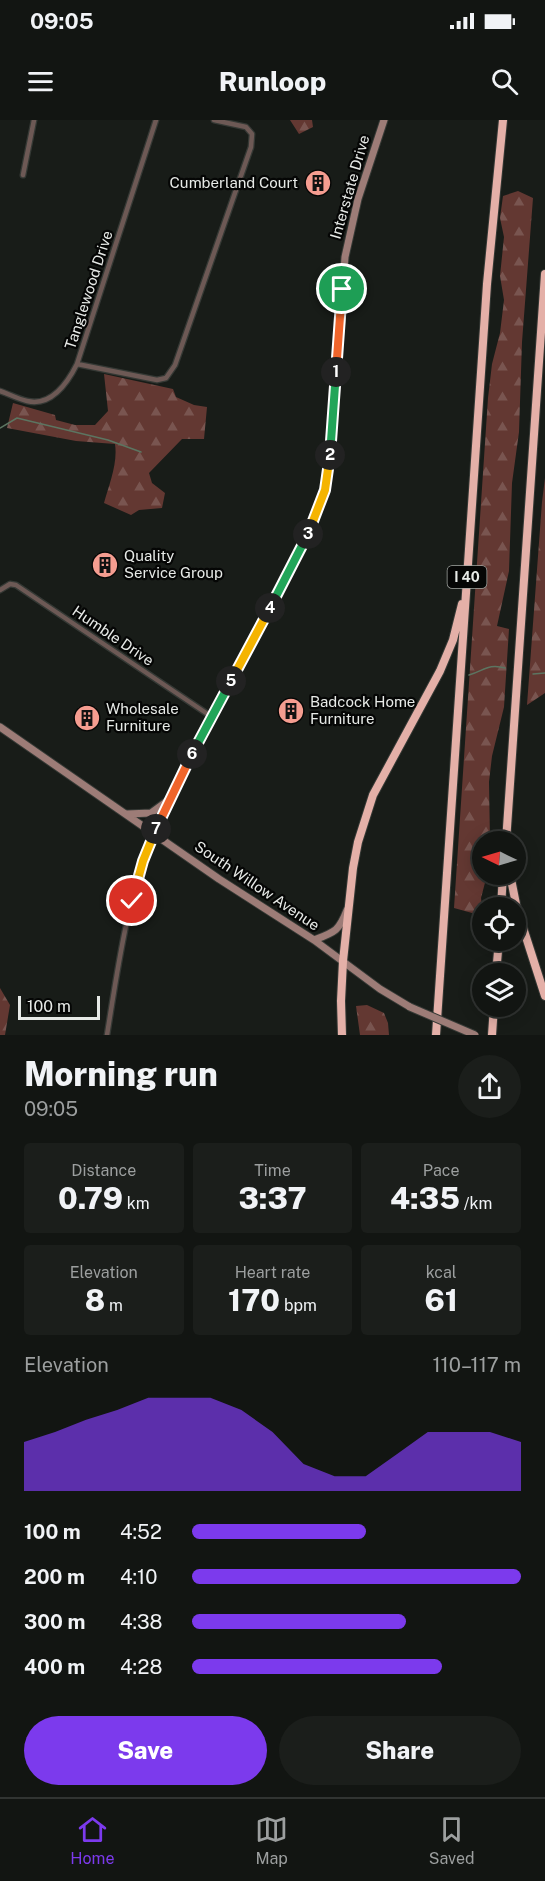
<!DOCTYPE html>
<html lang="en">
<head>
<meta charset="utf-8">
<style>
  body { margin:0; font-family:"Public Sans",sans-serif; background:#1b1e1b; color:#f1f3f6; height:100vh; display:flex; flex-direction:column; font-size:22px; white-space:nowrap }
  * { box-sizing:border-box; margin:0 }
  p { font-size:20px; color:#9c9f9f }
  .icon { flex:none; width:33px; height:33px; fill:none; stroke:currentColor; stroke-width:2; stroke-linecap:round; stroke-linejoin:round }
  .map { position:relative; height:915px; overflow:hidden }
  .side { display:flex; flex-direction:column; background:#121512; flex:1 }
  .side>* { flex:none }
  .needle { width:39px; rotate:275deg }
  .buttons { position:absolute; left:472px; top:711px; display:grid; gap:12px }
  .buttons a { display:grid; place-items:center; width:54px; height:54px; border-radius:50%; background:#121512; box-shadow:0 3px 15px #0003,0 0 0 2px #313432; font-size:30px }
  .scale { position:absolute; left:18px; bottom:15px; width:82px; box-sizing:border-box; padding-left:6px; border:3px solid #e7eae7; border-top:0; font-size:16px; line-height:21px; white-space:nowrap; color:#e7eae7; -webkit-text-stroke:4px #050605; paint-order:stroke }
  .pin { position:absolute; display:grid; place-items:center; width:51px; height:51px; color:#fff; margin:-26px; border:3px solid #fff; border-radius:50%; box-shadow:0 2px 6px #0007 }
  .km { position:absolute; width:30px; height:30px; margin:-15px; border-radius:50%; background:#222; color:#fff; font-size:16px; line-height:30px; text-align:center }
  .round { display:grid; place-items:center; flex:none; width:63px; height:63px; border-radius:32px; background:#1b1e1b }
  .overview { display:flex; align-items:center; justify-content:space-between; height:102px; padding:0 24px }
  h1 { font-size:33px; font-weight:800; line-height:45px }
  .stats { display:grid; grid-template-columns:repeat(3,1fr); gap:9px; height:102px; padding:6px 24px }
  .stats div { display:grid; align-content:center; border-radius:6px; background:#1b1e1b; text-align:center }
  .stats b { font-size:30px; font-weight:800 }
  .stats small { font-size:16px; font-weight:400 }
  .stats p { font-size:16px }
  .chart { height:168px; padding:12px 24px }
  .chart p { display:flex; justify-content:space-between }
  .chart svg { width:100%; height:108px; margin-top:6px; fill:#7c3aed; opacity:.7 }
  .action { display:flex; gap:12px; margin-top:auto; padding:12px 24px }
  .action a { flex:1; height:69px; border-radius:36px; background:#7c3aed; color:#fff; font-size:24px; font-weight:800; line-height:69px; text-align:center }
  .action a+a { background:#1b1e1b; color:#f1f3f6 }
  ul { padding:0 24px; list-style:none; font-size:20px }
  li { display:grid; grid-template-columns:96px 72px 1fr; align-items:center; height:45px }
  li i { height:15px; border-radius:8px; background:#7c3aed }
  .status { display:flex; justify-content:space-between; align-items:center; height:42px; padding:0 30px; background:#121512; direction:ltr }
  .status svg { height:16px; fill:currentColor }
  header { display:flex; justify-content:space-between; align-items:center; height:78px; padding:0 24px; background:#121512; font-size:27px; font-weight:800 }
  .dock { display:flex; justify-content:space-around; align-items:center; height:84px; border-top:2px solid #313432; background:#121512; font-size:16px; color:#9c9f9f }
  .dock a { display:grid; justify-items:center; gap:3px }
  .dock .on { color:#7c3aed }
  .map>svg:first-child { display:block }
  .forest { fill:url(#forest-firs) }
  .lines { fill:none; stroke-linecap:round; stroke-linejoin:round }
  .stream { stroke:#5c7561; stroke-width:1.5 }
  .minor-casing { stroke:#353935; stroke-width:7 }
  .secondary-casing { stroke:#353935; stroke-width:9 }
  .motorway-casing { stroke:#353935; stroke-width:10 }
  .minor { stroke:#6d5955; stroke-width:4.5 }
  .secondary { stroke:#9d7c77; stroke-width:7 }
  .motorway { stroke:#e4b0a8; stroke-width:8 }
  .secondary-bridge-casing { stroke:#353935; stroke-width:9; stroke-linecap:butt }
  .secondary-bridge { stroke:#9d7c77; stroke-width:7 }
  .split-1-casing { stroke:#fff; stroke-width:12 }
  .split-2-casing { stroke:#fff; stroke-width:12 }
  .split-3-casing { stroke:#fff; stroke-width:12 }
  .split-4-casing { stroke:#fff; stroke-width:12 }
  .split-5-casing { stroke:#fff; stroke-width:12 }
  .split-6-casing { stroke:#fff; stroke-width:12 }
  .split-7-casing { stroke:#fff; stroke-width:12 }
  .split-8-casing { stroke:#fff; stroke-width:12 }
  .split-1 { stroke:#f0652b; stroke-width:8 }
  .split-2 { stroke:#22a559; stroke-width:8 }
  .split-3 { stroke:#f5b400; stroke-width:8 }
  .split-4 { stroke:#22a559; stroke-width:8 }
  .split-5 { stroke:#f5b400; stroke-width:8 }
  .split-6 { stroke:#22a559; stroke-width:8 }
  .split-7 { stroke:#f0652b; stroke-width:8 }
  .split-8 { stroke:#f5b400; stroke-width:8 }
  .labels { text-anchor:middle; stroke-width:4.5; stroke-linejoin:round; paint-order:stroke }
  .shield { fill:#050605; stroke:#a3a6a3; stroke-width:1.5 }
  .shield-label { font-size:14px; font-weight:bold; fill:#e7eae7 }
  .poi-label { font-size:15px; fill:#e7eae7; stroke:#050605; text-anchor:start }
  .street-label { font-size:15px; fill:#e7eae7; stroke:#050605 }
</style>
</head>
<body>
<div class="status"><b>09:05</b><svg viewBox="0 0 49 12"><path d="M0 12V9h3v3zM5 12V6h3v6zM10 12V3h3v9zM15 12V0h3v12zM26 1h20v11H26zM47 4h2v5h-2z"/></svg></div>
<header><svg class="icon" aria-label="menu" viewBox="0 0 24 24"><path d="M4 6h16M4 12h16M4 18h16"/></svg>Runloop<svg class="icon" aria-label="search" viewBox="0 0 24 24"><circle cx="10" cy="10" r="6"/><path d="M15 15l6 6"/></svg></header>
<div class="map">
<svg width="545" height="915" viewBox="0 0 545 915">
  <defs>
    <pattern id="forest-firs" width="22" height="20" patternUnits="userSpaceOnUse" patternTransform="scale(1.5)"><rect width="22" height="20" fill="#633832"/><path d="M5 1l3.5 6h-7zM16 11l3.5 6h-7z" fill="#795550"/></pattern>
  </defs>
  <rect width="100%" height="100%" fill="#181c18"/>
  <path class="forest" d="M290,0H312L313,7L299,14Z
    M518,71L533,78L522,222L519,312L512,363L509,451L497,506L509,509L504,587L492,636L489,662L490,721L483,722V754L487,755L481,778L483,796L454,788L488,278L492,244L500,213L504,180L500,156L504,117L500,98L503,76Z
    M104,254L173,269L176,277L194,285L207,287L204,319H182L149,353L152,363L165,373L162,388L139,390L131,395L104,383C109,365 118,343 115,324L76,321L7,308L13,283L55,295L56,300L75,305H95L108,291Z
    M545,358V573L527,585L542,382Z
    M0,868L10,885L5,915H0Z
    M367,885L384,893L388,903L389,915H360L356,886Z"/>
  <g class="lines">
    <path class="stream" d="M0,308L17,298L108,320L141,332
      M533,554L545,553
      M469,555C484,551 488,543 505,548"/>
    <g class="minor-casing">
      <path id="minor" d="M156,0L77,244L157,260L166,258L175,245L251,27L252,14L246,7L214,0
        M23,55L34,0
        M0,271C9,274 18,279 27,281C52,287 68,262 77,244
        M0,470L10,464L16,465L212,597
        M107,915C118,847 127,777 154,714"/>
    </g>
    <g class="secondary-casing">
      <path id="secondary" d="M0,607L219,759L314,820L380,869L410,887
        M127,694L151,693L166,682
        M155,713L186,645L312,406L325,370L330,340L345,137L358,79L384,0
        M314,820C335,812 339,811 347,790"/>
    </g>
    <g class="motorway-casing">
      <path id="motorway" d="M506,722L545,154
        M510,754L517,789L545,876
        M501,788L503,754
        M496,854L499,820
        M342,915L341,881L343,841L353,748L358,722L373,675L440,551L453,520L462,484
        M436,915L487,164L503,0
        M492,915L494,886"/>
    </g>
    <use href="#minor" class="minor"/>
    <use href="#secondary" class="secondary"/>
    <use href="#motorway" class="motorway"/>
    <g class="secondary-bridge-casing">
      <path id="secondary-bridge" d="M410,887L475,915"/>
    </g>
    <use href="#secondary-bridge" class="secondary-bridge"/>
  </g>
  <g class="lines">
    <g class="split-1-casing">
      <path id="split-1" d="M336,252L342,169"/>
    </g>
    <g class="split-2-casing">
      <path id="split-2" d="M330,335L336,252"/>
    </g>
    <g class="split-3-casing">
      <path id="split-3" d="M308,414L325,370L330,335"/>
    </g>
    <g class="split-4-casing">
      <path id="split-4" d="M270,488L308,414"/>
    </g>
    <g class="split-5-casing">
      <path id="split-5" d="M231,561L270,488"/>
    </g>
    <g class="split-6-casing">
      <path id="split-6" d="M192,634L231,561"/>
    </g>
    <g class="split-7-casing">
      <path id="split-7" d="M156,709L192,634"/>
    </g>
    <g class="split-8-casing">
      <path id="split-8" d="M132,781L143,741L156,709"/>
    </g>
    <use href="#split-1" class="split-1"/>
    <use href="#split-2" class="split-2"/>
    <use href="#split-3" class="split-3"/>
    <use href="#split-4" class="split-4"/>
    <use href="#split-5" class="split-5"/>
    <use href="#split-6" class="split-6"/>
    <use href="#split-7" class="split-7"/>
    <use href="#split-8" class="split-8"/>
  </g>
  <defs>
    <g id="building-disc" transform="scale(1.35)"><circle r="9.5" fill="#f59d90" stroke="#050605"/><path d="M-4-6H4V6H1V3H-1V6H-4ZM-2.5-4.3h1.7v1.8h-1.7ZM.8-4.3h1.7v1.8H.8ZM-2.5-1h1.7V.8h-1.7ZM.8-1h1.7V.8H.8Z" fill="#111"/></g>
  </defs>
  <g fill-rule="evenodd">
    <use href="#building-disc" x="318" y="63"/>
    <use href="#building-disc" x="105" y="445"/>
    <use href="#building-disc" x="291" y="591"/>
    <use href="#building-disc" x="87" y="598"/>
  </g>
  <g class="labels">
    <rect class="shield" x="447.5" y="446" width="39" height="22" rx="4.5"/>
    <g class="shield-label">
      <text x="467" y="462">I 40</text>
    </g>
    <g class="poi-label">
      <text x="298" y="68" text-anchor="end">Cumberland Court</text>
      <text x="124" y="441">Quality<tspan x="124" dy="17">Service Group</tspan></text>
      <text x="310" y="587">Badcock Home<tspan x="310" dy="17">Furniture</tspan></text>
      <text x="106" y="594">Wholesale<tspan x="106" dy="17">Furniture</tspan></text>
    </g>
    <g class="street-label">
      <text transform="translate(350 67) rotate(-74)" y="5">Interstate Drive</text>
      <text transform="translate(89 170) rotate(-72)" y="5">Tanglewood Drive</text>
      <text transform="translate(113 516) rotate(34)" y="5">Humble Drive</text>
      <text transform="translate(257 766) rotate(34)" y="5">South Willow Avenue</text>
    </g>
  </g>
</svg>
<div class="buttons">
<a><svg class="needle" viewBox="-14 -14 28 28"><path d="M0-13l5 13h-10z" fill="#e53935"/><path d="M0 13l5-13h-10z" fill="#9c9f9f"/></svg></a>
<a><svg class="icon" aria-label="locate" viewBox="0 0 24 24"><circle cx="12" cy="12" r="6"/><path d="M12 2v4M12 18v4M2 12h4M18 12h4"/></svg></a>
<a><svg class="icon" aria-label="layers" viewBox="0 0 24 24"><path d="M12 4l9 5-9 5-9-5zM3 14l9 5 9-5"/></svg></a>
</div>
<div class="scale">100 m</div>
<div class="pin" style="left:342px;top:169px;background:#1e9e55"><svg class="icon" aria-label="arrive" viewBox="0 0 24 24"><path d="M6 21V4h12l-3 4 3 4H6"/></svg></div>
<div class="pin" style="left:132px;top:781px;background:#d93025"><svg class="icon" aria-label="check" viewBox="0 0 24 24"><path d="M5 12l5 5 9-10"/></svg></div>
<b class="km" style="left:336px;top:252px">1</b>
<b class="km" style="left:330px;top:335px">2</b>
<b class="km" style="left:308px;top:414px">3</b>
<b class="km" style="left:270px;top:488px">4</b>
<b class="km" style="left:231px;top:561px">5</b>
<b class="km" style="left:192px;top:634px">6</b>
<b class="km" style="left:156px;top:709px">7</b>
</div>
<section class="side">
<div class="overview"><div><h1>Morning run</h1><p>09:05</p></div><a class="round"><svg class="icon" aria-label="share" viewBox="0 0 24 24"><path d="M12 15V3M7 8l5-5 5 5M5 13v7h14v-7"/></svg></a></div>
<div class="stats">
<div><p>Distance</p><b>0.79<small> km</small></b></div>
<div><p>Time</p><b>3:37</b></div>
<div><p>Pace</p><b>4:35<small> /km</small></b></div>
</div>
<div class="stats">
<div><p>Elevation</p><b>8<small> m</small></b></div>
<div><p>Heart rate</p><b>170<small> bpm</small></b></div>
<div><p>kcal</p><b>61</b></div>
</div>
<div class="chart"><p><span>Elevation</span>110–117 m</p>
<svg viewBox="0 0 160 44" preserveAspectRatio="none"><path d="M0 44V24L10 20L20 15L30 11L40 6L50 6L60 6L70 11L80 20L90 33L100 38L110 38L120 29L130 20L140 20L150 20L160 24V44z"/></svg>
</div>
<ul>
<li><b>100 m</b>4:52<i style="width:53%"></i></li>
<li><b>200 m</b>4:10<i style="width:100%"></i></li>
<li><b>300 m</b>4:38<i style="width:65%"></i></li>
<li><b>400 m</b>4:28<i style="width:76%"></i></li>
</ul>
<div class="action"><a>Save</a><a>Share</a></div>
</section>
<nav class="dock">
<a class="on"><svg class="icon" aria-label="home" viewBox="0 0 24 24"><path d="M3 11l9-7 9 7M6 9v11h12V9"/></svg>Home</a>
<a><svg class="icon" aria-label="map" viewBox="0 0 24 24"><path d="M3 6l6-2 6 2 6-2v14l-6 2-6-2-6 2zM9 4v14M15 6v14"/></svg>Map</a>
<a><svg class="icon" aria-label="saved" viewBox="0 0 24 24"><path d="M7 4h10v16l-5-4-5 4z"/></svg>Saved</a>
</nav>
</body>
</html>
